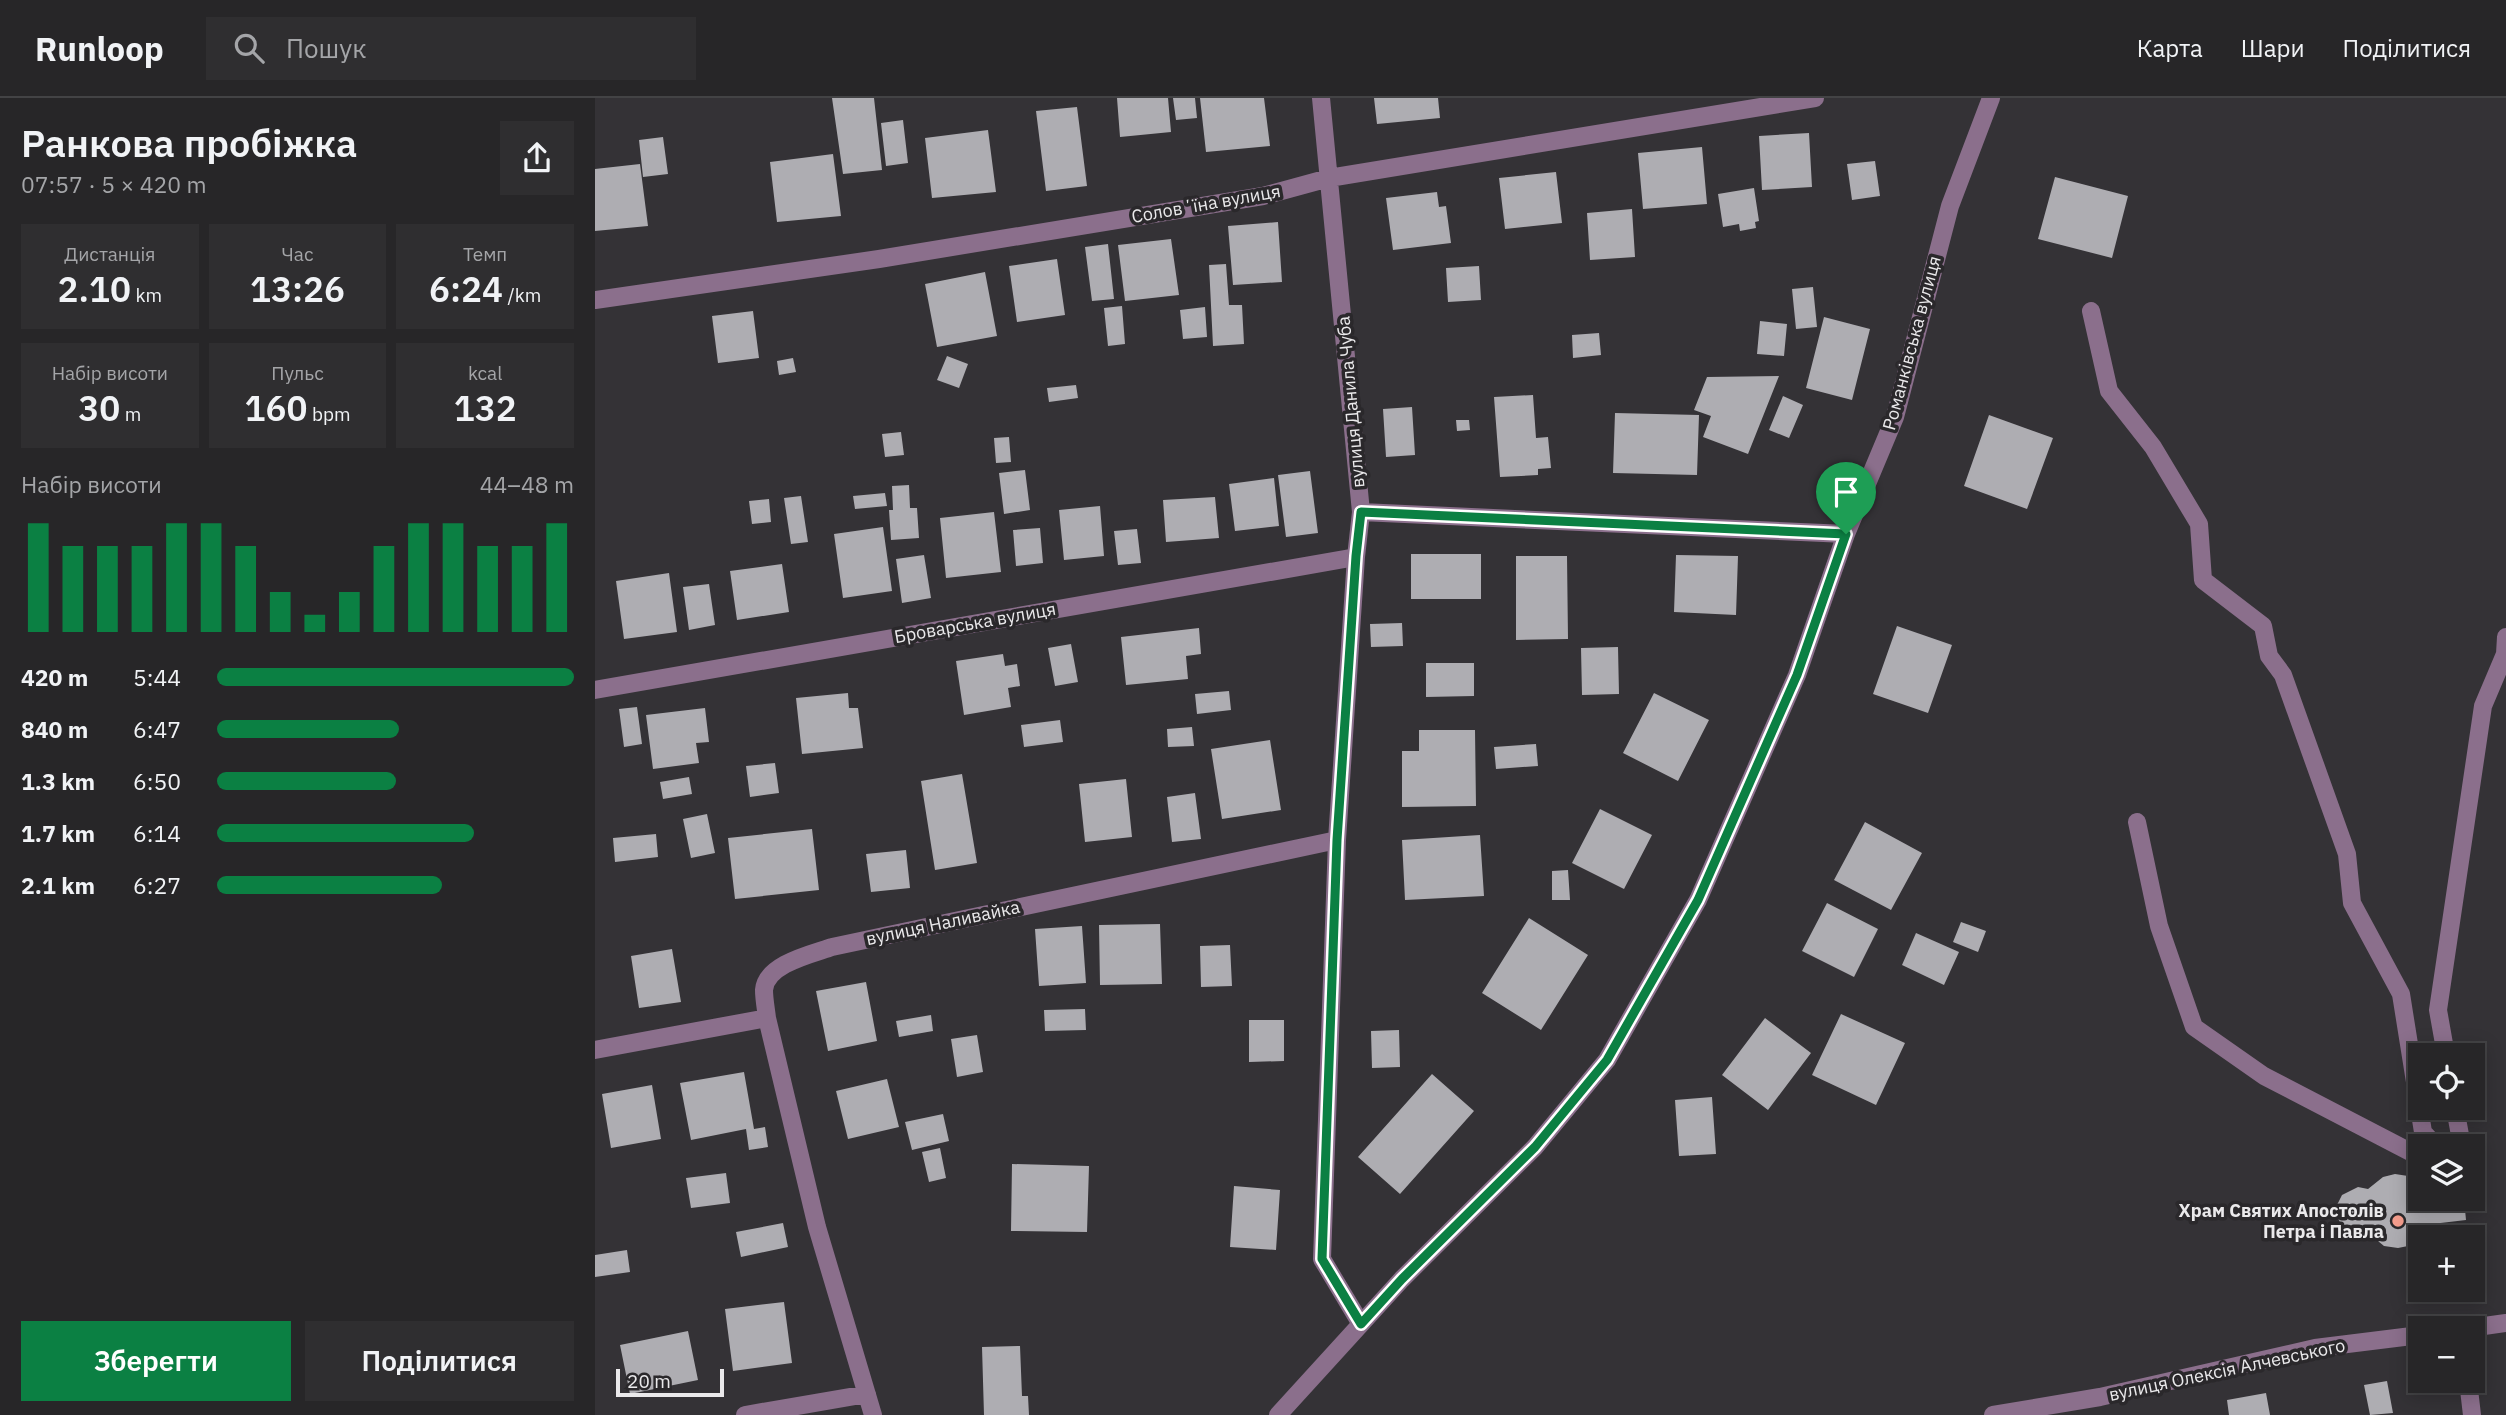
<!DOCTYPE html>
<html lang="uk">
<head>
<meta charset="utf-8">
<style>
  body { margin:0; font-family:"IBM Plex Sans",sans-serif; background:#2f2e30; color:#f1f3f6; height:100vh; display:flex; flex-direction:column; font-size:26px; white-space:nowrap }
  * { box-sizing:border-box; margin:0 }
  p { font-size:23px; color:#a4a5a8 }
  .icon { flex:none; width:38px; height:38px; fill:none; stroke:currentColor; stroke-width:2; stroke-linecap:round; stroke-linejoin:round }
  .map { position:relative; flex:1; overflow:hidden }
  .sheet { display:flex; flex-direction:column; background:#272628; width:595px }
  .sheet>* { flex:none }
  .tools { position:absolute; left:1813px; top:945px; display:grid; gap:14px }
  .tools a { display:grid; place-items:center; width:77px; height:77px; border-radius:0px; background:#272628; box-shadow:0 4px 18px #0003,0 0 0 2px #434345; font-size:35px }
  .scale { position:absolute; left:21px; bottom:18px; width:108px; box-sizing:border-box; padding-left:7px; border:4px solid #eae9eb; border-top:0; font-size:19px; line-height:24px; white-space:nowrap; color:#eae9eb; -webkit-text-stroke:5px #2a282b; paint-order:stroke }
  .pin { position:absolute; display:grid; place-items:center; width:60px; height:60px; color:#fff; margin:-72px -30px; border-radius:50% 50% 50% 0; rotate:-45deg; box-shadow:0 0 7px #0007 }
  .pin .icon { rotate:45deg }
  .round { display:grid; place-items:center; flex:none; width:74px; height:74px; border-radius:0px; background:#2f2e30 }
  .overview { display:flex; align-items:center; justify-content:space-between; height:119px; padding:0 21px }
  h1 { font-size:38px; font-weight:600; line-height:52px }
  .metrics { display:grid; grid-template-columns:repeat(3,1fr); gap:10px; height:119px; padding:7px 21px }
  .metrics div { display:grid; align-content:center; border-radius:0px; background:#2f2e30; text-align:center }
  .metrics b { font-size:35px; font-weight:600 }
  .metrics small { font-size:19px; font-weight:400 }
  .metrics p { font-size:19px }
  .chart { height:196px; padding:14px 21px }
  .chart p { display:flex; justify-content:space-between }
  .chart svg { width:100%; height:126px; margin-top:7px; stroke:#0b8043; stroke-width:6 }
  .cta { display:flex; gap:14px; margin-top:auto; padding:14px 21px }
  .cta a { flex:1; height:80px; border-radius:0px; background:#0b8043; color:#fff; font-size:28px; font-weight:600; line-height:80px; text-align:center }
  .cta a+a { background:#2f2e30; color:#f1f3f6 }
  ul { padding:0 21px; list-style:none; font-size:23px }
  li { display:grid; grid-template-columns:112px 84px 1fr; align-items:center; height:52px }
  li i { height:18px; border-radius:9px; background:#0b8043 }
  header { display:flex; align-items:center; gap:42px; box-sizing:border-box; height:98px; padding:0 35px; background:#272628; border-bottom:2px solid #434345 }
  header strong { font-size:33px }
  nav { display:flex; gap:38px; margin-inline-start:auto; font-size:24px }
  .search { width:490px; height:63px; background:#2f2e30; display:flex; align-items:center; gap:18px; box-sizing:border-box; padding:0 24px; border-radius:0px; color:#a4a5a8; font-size:26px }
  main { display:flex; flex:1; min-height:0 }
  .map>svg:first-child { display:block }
  .building { fill:#aeadb2 }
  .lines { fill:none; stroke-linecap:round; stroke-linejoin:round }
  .minor { stroke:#8b6f8c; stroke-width:18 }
  .route-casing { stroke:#fff; stroke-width:14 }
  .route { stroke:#0b8043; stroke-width:9 }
  .poi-dot { fill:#f49d8d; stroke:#2a282b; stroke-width:2.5 }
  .labels { text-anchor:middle; stroke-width:7; stroke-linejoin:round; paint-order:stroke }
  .street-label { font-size:18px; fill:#eae9eb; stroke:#2a282b }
  .poi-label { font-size:18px; font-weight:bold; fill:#eae9eb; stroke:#2a282b; text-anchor:end }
</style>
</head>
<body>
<header>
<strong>Runloop</strong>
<div class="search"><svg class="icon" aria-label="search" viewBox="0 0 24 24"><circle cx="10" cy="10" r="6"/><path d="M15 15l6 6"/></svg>Пошук</div>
<nav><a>Карта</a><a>Шари</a><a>Поділитися</a></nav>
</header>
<main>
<section class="sheet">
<div class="overview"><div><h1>Ранкова пробіжка</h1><p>07:57 · 5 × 420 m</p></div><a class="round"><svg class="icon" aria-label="share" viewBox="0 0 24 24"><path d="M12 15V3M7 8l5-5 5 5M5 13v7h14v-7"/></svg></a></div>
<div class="metrics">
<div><p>Дистанція</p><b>2.10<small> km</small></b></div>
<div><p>Час</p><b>13:26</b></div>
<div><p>Темп</p><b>6:24<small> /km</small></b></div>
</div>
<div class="metrics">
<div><p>Набір висоти</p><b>30<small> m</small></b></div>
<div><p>Пульс</p><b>160<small> bpm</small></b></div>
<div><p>kcal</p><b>132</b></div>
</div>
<div class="chart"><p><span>Набір висоти</span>44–48 m</p>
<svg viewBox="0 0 160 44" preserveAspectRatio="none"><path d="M5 44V6M15 44V14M25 44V14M35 44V14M45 44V6M55 44V6M65 44V14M75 44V30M85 44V38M95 44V30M105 44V14M115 44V6M125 44V6M135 44V14M145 44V14M155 44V6"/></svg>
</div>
<ul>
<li><b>420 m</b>5:44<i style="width:100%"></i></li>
<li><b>840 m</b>6:47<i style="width:51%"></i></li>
<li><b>1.3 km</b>6:50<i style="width:50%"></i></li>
<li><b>1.7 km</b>6:14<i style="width:72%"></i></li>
<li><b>2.1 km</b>6:27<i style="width:63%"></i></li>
</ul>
<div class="cta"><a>Зберегти</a><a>Поділитися</a></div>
</section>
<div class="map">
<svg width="1911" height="1317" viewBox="0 0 1911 1317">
  <rect width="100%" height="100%" fill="#343236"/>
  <path class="building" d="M237,0H279L287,72L248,76Z
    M522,0H573L576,34L525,39Z
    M578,0H600L602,20L581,22Z
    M605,0H669L675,48L611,54Z
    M779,0H843L845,20L782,26Z
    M482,9L492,88L451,93L441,13Z
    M308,22L313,65L291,68L286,25Z
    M393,32L401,94L337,100L330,40Z
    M1214,35L1217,89L1167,92L1164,38Z
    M68,39L73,76L48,79L44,42Z
    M1107,49L1112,106L1048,111L1043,55Z
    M238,56L246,118L182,124L175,64Z
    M1280,63L1285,98L1257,102L1252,66Z
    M45,66L53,128L0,133V71Z
    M961,74L967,125L910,131L904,80Z
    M1460,79L1533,98L1517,160L1443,141Z
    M1159,90L1164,123L1160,124L1161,130L1145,133L1144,126L1128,129L1123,96Z
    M842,94L844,109L851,108L856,145L798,152L791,100Z
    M1037,111L1040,159L995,162L992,115Z
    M683,124L687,184L638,187L633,128Z
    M576,141L584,197L530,203L523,147Z
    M513,146L519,201L497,203L490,149Z
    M462,161L470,217L422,224L414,168Z
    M631,166L634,207H647L649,246L618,248L614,167Z
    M884,168L886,202L853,204L851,170Z
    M390,174L402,238L342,249L330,186Z
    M1218,189L1222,229L1201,231L1197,191Z
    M527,208L530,246L513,248L509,210Z
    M610,209L612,239L588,241L585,212Z
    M158,213L164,260L123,265L117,218Z
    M1229,219L1275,231L1257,302L1211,290Z
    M1165,223L1192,226L1189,258L1162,256Z
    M1004,235L1006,257L978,260L977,237Z
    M352,258L373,266L364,290L342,282Z
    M198,260L201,274L184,277L182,263Z
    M1184,278L1153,356L1108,339L1116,318L1099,312L1112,279Z
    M481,287L483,300L454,304L452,290Z
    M938,297L941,340L953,339L956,370L943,371V377L905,379L899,299Z
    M1188,298L1208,307L1194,340L1174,332Z
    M817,309L820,357L791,359L788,311Z
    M1020,315L1104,317L1102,377L1018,375Z
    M1394,317L1458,340L1432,411L1369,388Z
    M861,322H874L875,332L862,333Z
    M306,334L309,357L290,359L287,336Z
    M414,339L416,364L401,365L399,340Z
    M430,372L435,412L409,416L404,375Z
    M715,373L723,435L691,439L683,377Z
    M679,380L684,428L640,433L634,386Z
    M314,387L315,410H322L324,440L296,442L294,412H298L297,388Z
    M290,395L292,408L260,411L258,398Z
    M206,398L213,444L196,446L189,400Z
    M620,399L624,440L571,444L568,402Z
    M174,401L176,424L157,426L154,403Z
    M505,408L509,458L469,462L464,412Z
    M399,414L406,474L351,480L345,420Z
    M288,429L297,493L248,500L239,436Z
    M445,430L448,465L421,468L418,432Z
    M542,431L546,465L523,467L519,433Z
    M816,456H886V501H816Z
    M329,457L336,500L307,505L301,461Z
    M1081,457L1143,458L1141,517L1079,514Z
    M921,458H972L973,541L921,542Z
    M187,466L194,514L142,522L135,473Z
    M74,475L82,534L29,541L21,483Z
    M114,486L120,527L94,532L88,489Z
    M807,525L808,548L776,549L775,526Z
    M1302,528L1357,547L1333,615L1278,596Z
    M604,530L606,556L591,558L593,581L531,587L526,539Z
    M476,546L483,584L460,588L453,550Z
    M1023,549L1024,596L987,597L986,550Z
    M408,556L410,568L422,566L425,588L413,590L416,609L369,617L361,563Z
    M831,565H879V598L831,599Z
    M634,593L636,612L602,616L600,596Z
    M253,595L254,610H263L268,650L207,656L201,600Z
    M1059,595L1114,622L1083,683L1028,655Z
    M42,609L47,646L29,649L24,611Z
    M110,610L114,644L101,645L104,665L58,671L51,617Z
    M465,622L468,644L429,649L426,627Z
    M597,629L599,648L573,649L572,631Z
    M824,632H880L881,708L807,709V653H824Z
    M675,642L686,712L627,721L616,651Z
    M941,646L943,668L901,671L899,649Z
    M180,665L184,695L155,699L151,668Z
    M367,676L382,765L340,772L326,683Z
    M94,679L97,696L68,701L65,684Z
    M531,681L537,739L490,744L484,686Z
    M600,695L606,741L577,744L572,699Z
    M1005,711L1057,737L1029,791L977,765Z
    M112,716L120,755L96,760L88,721Z
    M1270,724L1327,755L1296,812L1239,782Z
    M217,731L224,792L140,801L133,740Z
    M61,736L63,759L20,764L18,740Z
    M885,737L889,798L810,802L807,742Z
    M311,752L315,790L276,794L271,756Z
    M973,772L975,802H957V773Z
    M1232,805L1283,831L1259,879L1207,853Z
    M934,820L993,857L946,932L887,895Z
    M1366,824L1391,833L1383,854L1358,844Z
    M565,826L567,886L505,887L504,827Z
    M487,828L491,885L444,888L440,831Z
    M1321,835L1364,854L1349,887L1307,867Z
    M635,847L637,888L606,889L605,848Z
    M77,851L86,904L44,910L36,858Z
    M271,884L282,943L233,953L221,893Z
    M490,911L491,932L450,933L449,912Z
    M1246,916L1310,945L1281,1007L1217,977Z
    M336,917L338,933L304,939L301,923Z
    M1170,920L1216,955L1173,1012L1127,977Z
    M654,922H689V963L654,964Z
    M804,932L805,969L777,970L776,933Z
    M382,937L388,974L362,979L356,941Z
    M149,974L159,1031L170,1029L173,1049L154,1052L151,1031L96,1042L85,985Z
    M837,976L879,1013L805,1096L763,1059Z
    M292,981L304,1029L253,1041L241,993Z
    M57,987L66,1041L16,1050L7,996Z
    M1117,999L1121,1056L1084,1058L1080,1002Z
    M348,1016L354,1043L317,1052L310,1024Z
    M345,1050L351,1080L334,1084L327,1054Z
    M417,1066L494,1068L492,1134L416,1133Z
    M131,1075L135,1105L96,1110L91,1080Z
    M1800,1076L1813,1078L1825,1083V1101H1869L1871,1122L1837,1126L1830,1138L1825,1139L1818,1147L1803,1150L1789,1148L1772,1134L1765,1136L1754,1134L1746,1127L1742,1117V1107L1747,1097L1763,1089L1773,1091L1788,1079Z
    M639,1088L685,1092L681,1152L635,1149Z
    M188,1125L193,1149L146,1159L141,1134Z
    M32,1152L35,1174L0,1179V1157Z
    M189,1204L197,1265L138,1273L130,1211Z
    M93,1233L103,1282L35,1296L25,1247Z
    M425,1248L427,1298H433L434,1317H389L387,1249Z
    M1792,1283L1798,1315L1775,1317L1769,1287Z
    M1671,1295L1675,1317H1634L1632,1302Z"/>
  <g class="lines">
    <path class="minor" d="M726,0L766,414L761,459L742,742L727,1161L766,1226
      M0,202L284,161L668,98L734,80L1220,0
      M1496,213L1514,293L1558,349L1604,426L1608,482L1668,528L1674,558L1688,577L1752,756L1757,805L1806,896L1828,1034L1841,1048
      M766,414L1251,436
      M0,592L761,459
      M1542,724L1564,828L1599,929L1669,978L1825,1059
      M172,920L222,1129L278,1317
      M0,952L172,920C171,911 169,901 169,892C171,866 217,856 237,849L742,742
      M1851,957L1843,912L1888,608L1910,556L1911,539
      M1860,1010L1867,1048
      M1875,1230L1911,1225
      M1873,1283L1877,1317
      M150,1317L272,1296
      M683,1317L807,1181L940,1049L1012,962L1103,802L1202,577L1251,436L1300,319L1355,108L1396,0
      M1398,1317L1505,1299L1720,1250L1825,1237"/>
  </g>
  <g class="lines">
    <g class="route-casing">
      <path id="route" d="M766,414L1251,436L1202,577L1103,802L1012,962L940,1049L807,1181L766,1226L727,1161L742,742L761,458Z"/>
    </g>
    <use href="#route" class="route"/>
  </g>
  <circle class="poi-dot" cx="1803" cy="1123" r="7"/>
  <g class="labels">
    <g class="street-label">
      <text transform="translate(611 106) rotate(-10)" y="6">Соловʼїна вулиця</text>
      <text transform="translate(1317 245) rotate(-75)" y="6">Романківська вулиця</text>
      <text transform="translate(756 304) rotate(-95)" y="6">вулиця Данила Чуба</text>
      <text transform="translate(380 525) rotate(-10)" y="6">Броварська вулиця</text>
      <text transform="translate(348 825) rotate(-12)" y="6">вулиця Наливайка</text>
      <text transform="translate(1632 1272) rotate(-12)" y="6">вулиця Олексія Алчевського</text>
    </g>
    <g class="poi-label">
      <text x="1789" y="1119">Храм Святих Апостолів<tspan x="1789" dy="21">Петра і Павла</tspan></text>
    </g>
  </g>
</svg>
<div class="tools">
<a><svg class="icon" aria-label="locate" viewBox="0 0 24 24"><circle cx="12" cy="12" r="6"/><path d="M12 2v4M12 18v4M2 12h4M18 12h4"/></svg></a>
<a><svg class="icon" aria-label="layers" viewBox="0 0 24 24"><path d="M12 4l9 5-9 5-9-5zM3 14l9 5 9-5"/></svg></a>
<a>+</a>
<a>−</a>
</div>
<div class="scale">20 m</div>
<div class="pin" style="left:1251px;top:436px;background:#1e9e55"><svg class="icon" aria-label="arrive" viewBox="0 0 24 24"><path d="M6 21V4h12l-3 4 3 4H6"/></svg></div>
</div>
</main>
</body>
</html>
